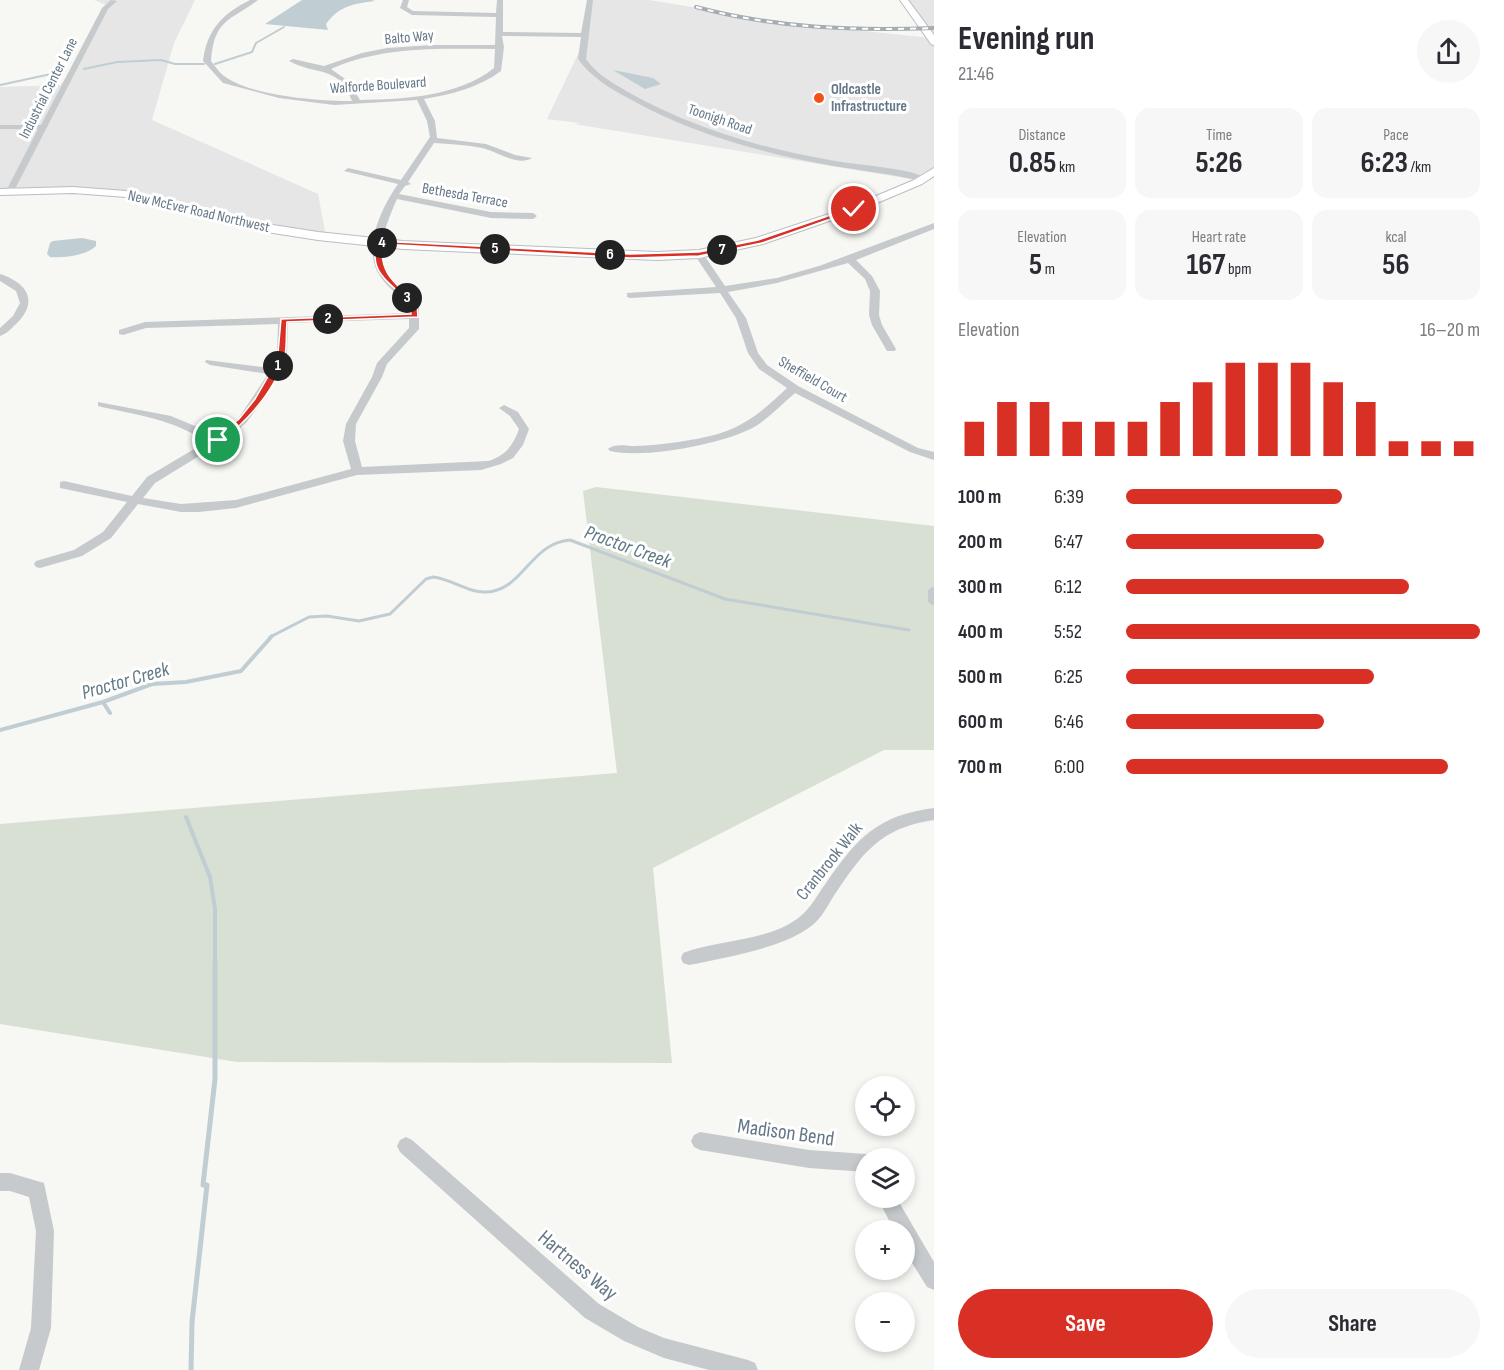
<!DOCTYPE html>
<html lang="en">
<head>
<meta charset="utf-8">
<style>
  body { margin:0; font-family:"Sofia Sans Condensed",sans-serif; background:#f7f7f7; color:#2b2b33; height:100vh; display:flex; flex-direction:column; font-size:22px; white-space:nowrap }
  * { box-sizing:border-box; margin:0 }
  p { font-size:20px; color:#7c7c81 }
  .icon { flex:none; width:33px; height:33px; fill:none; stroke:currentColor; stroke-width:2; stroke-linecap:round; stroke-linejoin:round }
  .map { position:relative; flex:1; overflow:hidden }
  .panel { display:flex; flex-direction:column; background:#fff; width:570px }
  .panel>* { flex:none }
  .buttons { position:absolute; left:855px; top:1076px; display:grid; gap:12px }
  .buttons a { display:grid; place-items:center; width:60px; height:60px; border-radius:50%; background:#fff; box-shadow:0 3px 9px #0003; font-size:30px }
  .pin { position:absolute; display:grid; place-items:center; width:51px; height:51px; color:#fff; margin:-26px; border:3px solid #fff; border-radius:50%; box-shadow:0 2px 6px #0007 }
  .km { position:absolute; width:30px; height:30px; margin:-15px; border-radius:50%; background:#222; color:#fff; font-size:16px; line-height:30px; text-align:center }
  .round { display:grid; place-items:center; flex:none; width:63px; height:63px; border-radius:32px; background:#f7f7f7 }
  .head { display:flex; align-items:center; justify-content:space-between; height:102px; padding:0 24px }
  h1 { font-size:33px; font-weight:700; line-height:45px }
  .metrics { display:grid; grid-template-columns:repeat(3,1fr); gap:9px; height:102px; padding:6px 24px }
  .metrics div { display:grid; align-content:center; border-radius:15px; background:#f7f7f7; text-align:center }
  .metrics b { font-size:30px; font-weight:700 }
  .metrics small { font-size:16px; font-weight:400 }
  .metrics p { font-size:16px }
  .chart { height:168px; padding:12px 24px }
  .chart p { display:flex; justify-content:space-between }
  .chart svg { width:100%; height:108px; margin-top:6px; stroke:#d93025; stroke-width:6 }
  .cta { display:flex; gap:12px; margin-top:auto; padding:12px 24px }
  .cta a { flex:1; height:69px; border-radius:36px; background:#d93025; color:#fff; font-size:24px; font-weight:700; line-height:69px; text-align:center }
  .cta a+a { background:#f7f7f7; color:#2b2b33 }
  ul { padding:0 24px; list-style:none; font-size:20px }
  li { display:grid; grid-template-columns:96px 72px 1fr; align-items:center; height:45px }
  li i { height:15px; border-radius:8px; background:#d93025 }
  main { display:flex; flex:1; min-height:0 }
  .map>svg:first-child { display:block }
  .built { fill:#e5e6e5 }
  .green { fill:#d8e0d4 }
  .water { fill:#c0cdd2 }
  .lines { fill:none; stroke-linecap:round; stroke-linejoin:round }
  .stream-far3 { stroke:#c0cdd2; stroke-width:2 }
  .stream-far2 { stroke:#c0cdd2; stroke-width:3 }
  .stream-far1 { stroke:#c0cdd2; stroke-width:4 }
  .stream { stroke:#c0cdd2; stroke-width:5 }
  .secondary-casing { stroke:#b8bec2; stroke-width:2 }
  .street { fill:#c6cacd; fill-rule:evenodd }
  .secondary { fill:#fff; fill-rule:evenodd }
  .rail-casing { stroke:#a6acb2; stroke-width:4 }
  .rail { stroke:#fff; stroke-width:2; stroke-dasharray:6; stroke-linecap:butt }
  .route { fill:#d93025; stroke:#fff; stroke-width:1.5 }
  .poi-dot { fill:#f25119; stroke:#fff; stroke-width:2 }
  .labels { text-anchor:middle; stroke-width:6; stroke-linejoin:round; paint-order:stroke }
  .far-street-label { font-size:15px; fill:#647787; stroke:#fff }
  .far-poi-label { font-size:15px; font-weight:bold; fill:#647787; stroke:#fff; text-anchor:start }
  .street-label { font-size:18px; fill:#647787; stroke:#fff }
  .water-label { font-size:20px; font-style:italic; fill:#5f7983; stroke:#fff }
  .near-street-label { font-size:21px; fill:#647787; stroke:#fff }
</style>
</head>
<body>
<main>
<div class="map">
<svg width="934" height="1370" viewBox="0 0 934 1370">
  <rect width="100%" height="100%" fill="#f7f7f4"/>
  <path class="built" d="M94,0H195L174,43L152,120L318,194L327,242L246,226L121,194L0,190V87L61,85L109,6Z
    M591,0H649L797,24L931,38L903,0H934V170L923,181L574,124L580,123L547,119L580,50Z"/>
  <path class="green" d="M596,487L934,526V750H884L653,868L672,1063L237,1062L0,1024V824L617,773L583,491Z"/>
  <path class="water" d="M302,0H372L375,1C354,4 340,5 326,24L328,30L265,24Z
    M613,70L653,78L661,84L645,89Z
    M82,238L96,241V246C85,256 64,258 50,257L47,254L50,243L53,241Z"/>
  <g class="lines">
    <path class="stream-far3" d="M215,64L252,52L256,43L284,27
      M84,69L117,62L161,60L175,64H204
      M0,85L65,71"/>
    <path class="stream-far2" d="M270,637L309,617L327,616L359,621L390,614L426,579L433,577C452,579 468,593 486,592C523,591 530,543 570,540L725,599L909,630"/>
    <path class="stream-far1" d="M103,702L110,713
      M0,730L103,702L152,684L186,682L241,671L272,636
      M186,817L210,877L215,909V963"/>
    <path class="stream" d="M191,1370L192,1322L207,1185H203L215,1079V962"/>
    <g class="secondary-casing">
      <path id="secondary" d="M900,0H908L934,35V45L931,44Z
        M934,168V176L922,184L858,211L763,244L699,258L657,260L403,249L318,240L248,229L126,197L73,193L0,195V189L73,187L126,191L248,221L318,232L403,241L657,252L699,250L756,238L850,207L914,180Z"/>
    </g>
    <path class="street" d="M111,0L117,1L108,9L14,191L7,193L6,191L38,129H0V125H41L102,8Z
      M250,0H258C230,21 214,19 211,61C216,67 220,74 227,78C254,96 319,101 352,101C338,64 316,76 289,61L293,59L324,66L362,53L387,48L433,45H495L496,17L412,15L400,8L403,0H409L407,7L413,11L496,13L497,0H503V32L581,33L587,0H593L586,59C596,74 613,83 628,92C692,128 763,149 835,161C858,165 911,168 928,179L924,182C894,174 864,171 833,166C762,153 691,134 628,98C609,88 591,77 578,59L581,37L502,36L504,47L501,71C478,88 452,94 424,99L435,121L437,138L486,144L515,155L532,158C517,167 497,151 482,148C467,145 450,144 434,143L408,182L411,184L405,186L399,194L491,212L533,213L537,216L533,219L491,218L397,199C388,220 372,254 389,275C398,286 410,294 419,305V329L387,364L382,377L356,424L355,441L362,467L488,461C505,456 513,446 519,429L510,416L499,408L504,405L518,412L529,429L523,445L513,458L501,464L481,470L357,475L236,508L199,512H181L138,504L111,538L82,556L40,568L36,567L34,564L36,561L74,550L103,532L127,502L60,488V482L64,481L132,496L147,477L206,442C174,419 136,415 98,406V402L171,416L202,429L214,438L238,419L268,374L210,365L205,362L206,360L271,368L277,353L278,324L146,328L123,335L119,334V330L145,322L409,313V306C400,296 387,287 380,276C361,249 382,207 398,184L344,171L348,168L401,180L430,137L427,121L417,100L334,105L279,98L223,83L203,61C207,30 222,14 250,0ZM495,49L494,68C457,97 405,99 360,100L348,81L331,69C383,46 440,49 495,49ZM409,319V328L377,363L372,377L346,424L343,441L351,469L236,500L181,504L143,498L155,483L222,442L246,423L263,400L283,366L287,353L288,323Z
      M934,223V229L856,260L872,276L880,291L879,315L882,325L896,349L895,351H887L872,325L869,315L870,291L865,279L848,263L777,283L728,292L746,318L758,353L767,365L798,386L918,448L934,452V460L910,452L795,393C782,404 770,417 756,426C725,444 645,459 610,451L608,449C615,443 626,446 635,446C663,445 691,441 718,434C747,425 766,408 787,388L759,369L748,353L736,318L720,293L630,298L627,297V293L716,287L694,254L699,251L702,252L725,286L777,278L819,266Z
      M0,274C28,283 39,302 16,324C11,329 6,334 0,336V328L13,316L20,303L16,291L0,281Z
      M934,586V606L928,602V590Z
      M934,808V820C879,828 862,854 833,897C826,909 819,922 807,929C778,949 723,958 689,965L683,963L681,958L683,953C718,940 767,941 797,919C810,910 817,895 826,883C857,838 878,815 934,808Z
      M700,1132L809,1150L866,1154L873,1158H866V1172L809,1168L700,1150L694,1147L691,1141L694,1135Z
      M406,1137L412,1140L599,1304L638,1327L664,1338L748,1360L755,1363L758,1370H709L664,1358L624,1341L585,1318L400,1152L397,1146L400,1140Z
      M0,1173H10L44,1183L54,1231L51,1328L39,1370H19L31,1328L36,1231L29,1197L10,1191H0Z
      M877,1197H896L934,1262V1290L927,1287L904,1250V1230H894Z"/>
    <use href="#secondary" class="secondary"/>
    <g class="rail-casing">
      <path id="rail" d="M696,7C775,28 853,31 934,28"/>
    </g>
    <use href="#rail" class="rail"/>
  </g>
  <path class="route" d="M854,207L856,210L762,243L699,256L630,258L382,244C380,276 396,283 417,304L418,317L287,322C286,333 287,345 285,355C276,391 248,420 220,442L214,440L239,419L255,399L274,366L278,353L281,319L411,314C409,285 365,285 377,241L630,254L699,252L758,240Z"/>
  <circle class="poi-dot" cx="819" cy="98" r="6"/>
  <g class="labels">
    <g class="far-street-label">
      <text transform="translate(409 37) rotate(-5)" y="5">Balto Way</text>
      <text transform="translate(378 85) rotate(-4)" y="5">Walforde Boulevard</text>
      <text transform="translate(48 88) rotate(-63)" y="5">Industrial Center Lane</text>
      <text transform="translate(720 119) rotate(19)" y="5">Toonigh Road</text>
      <text transform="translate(465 195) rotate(10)" y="5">Bethesda Terrace</text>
      <text transform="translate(199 211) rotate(13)" y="5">New McEver Road Northwest</text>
      <text transform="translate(813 379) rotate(30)" y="5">Sheffield Court</text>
    </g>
    <g class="far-poi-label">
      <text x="831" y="94">Oldcastle<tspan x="831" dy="17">Infrastructure</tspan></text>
    </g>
    <g class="street-label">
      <text transform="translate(829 861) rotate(-51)" y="6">Cranbrook Walk</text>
    </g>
    <g class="water-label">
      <text transform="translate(628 546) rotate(20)" y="7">Proctor Creek</text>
      <text transform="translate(125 680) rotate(-16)" y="7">Proctor Creek</text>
    </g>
    <g class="near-street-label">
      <text transform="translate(786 1132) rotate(8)" y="7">Madison Bend</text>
      <text transform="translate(578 1265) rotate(40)" y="7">Hartness Way</text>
    </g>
  </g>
</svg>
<div class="buttons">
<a><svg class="icon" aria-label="locate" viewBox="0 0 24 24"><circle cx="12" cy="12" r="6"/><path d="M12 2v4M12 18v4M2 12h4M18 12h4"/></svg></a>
<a><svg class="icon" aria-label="layers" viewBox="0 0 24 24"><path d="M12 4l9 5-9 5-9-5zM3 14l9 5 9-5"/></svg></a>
<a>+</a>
<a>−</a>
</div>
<div class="pin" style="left:218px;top:440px;background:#1e9e55"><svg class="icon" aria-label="arrive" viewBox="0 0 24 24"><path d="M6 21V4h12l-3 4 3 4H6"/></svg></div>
<div class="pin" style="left:854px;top:209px;background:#d93025"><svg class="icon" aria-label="check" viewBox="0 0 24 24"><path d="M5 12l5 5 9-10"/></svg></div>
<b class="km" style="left:278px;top:366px">1</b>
<b class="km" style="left:328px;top:319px">2</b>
<b class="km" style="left:407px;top:298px">3</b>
<b class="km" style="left:382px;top:243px">4</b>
<b class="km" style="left:495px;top:249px">5</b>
<b class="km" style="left:610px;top:255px">6</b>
<b class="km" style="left:722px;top:250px">7</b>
</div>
<section class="panel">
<div class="head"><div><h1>Evening run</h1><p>21:46</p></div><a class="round"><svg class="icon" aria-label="share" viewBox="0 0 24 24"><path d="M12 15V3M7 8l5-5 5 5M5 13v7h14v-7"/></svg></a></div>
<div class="metrics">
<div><p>Distance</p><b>0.85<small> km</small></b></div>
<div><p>Time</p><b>5:26</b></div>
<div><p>Pace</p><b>6:23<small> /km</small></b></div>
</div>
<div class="metrics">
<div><p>Elevation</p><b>5<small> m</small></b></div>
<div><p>Heart rate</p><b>167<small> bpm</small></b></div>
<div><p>kcal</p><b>56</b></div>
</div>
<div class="chart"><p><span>Elevation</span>16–20 m</p>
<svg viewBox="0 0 160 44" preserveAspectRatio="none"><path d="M5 44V30M15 44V22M25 44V22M35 44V30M45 44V30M55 44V30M65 44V22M75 44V14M85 44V6M95 44V6M105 44V6M115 44V14M125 44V22M135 44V38M145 44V38M155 44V38"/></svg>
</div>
<ul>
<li><b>100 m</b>6:39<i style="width:61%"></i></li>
<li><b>200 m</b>6:47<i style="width:56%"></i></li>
<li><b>300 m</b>6:12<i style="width:80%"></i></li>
<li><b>400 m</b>5:52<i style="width:100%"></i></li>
<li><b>500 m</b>6:25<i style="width:70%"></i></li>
<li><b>600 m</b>6:46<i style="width:56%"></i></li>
<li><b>700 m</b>6:00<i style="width:91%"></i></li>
</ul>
<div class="cta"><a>Save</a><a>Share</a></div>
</section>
</main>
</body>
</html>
